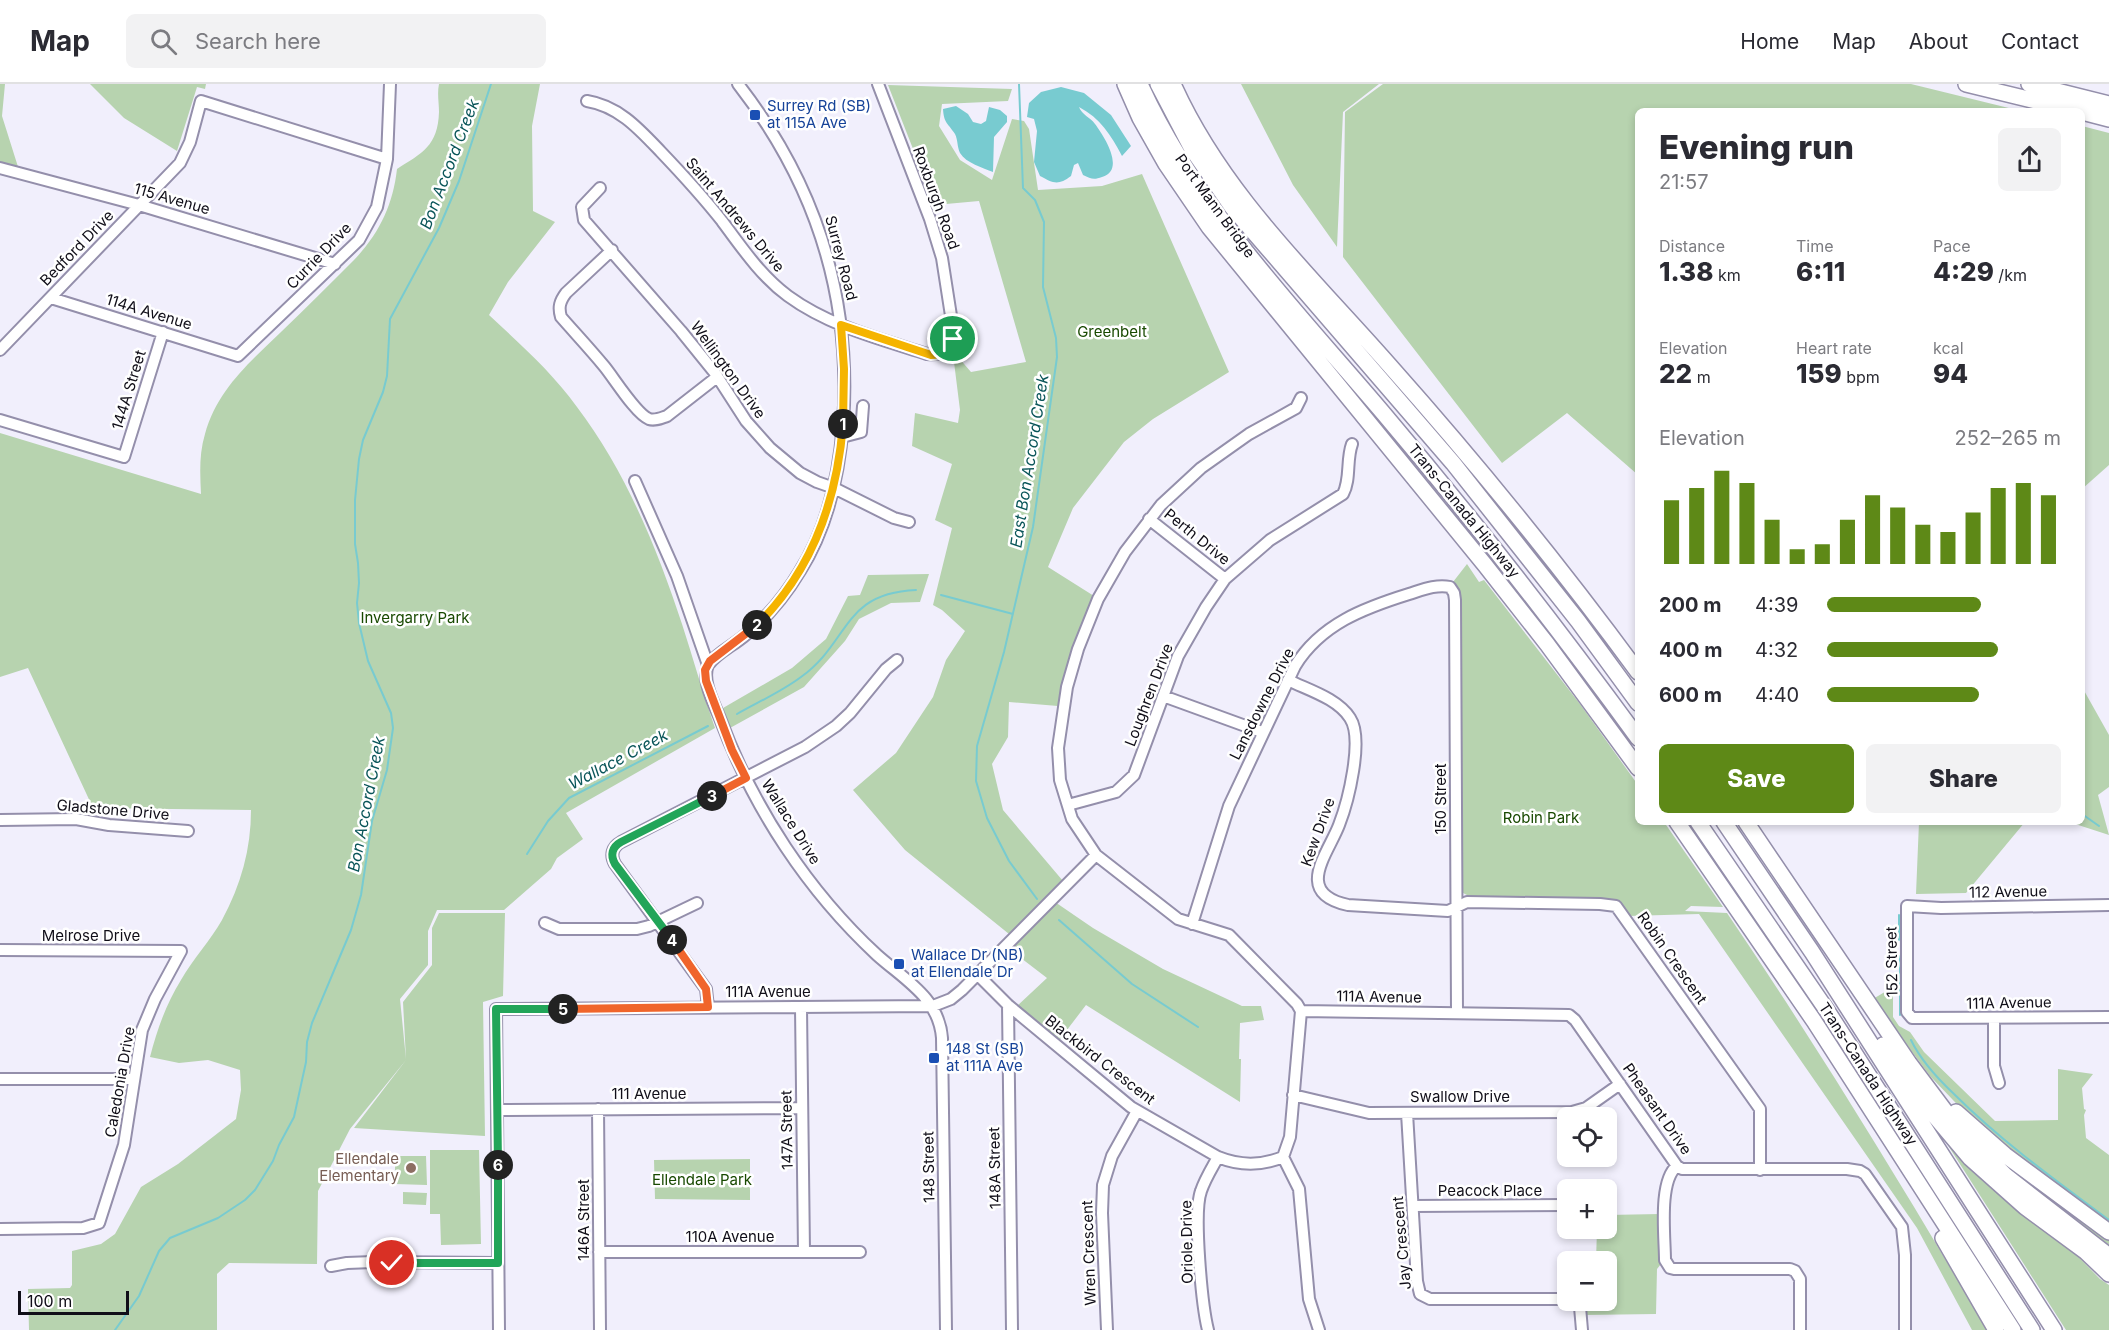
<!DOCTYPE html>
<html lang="en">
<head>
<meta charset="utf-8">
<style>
  body { margin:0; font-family:Inter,sans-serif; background:#f2f2f3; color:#2b2b33; height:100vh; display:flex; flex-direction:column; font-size:22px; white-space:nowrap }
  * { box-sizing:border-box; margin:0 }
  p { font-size:20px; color:#7c7c81 }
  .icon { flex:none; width:33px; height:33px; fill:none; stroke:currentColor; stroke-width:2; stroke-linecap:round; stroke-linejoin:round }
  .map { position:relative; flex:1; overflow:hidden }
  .drawer { position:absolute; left:1635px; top:24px; width:450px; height:717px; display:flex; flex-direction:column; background:#fff; border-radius:9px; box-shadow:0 3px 9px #0003 }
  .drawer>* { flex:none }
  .tools { position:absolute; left:1557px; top:1023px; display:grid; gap:12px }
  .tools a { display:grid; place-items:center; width:60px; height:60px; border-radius:9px; background:#fff; box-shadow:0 3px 9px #0003; font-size:30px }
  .scale { position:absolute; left:18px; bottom:15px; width:111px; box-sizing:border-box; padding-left:6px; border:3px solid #100e18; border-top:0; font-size:16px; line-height:21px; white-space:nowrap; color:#100e18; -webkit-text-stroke:4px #fff; paint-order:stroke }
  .pin { position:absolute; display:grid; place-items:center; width:51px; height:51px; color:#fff; margin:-26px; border:3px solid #fff; border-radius:50%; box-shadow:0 2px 6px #0007 }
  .km { position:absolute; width:30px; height:30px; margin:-15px; border-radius:50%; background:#222; color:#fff; font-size:16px; line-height:30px; text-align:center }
  .round { display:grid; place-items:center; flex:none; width:63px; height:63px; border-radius:9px; background:#f2f2f3 }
  .headline { display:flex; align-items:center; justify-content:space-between; height:102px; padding:0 24px }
  h1 { font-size:33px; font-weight:800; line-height:45px }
  .stats { display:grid; grid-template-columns:repeat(3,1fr); gap:9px; height:102px; padding:6px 24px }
  .stats div { display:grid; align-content:center }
  .stats b { font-size:26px; font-weight:800 }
  .stats small { font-size:16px; font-weight:400 }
  .stats p { font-size:16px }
  .chart { height:168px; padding:12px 24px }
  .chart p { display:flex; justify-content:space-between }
  .chart svg { width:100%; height:108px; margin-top:6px; stroke:#5e8917; stroke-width:6 }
  .cta { display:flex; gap:12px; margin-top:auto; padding:12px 24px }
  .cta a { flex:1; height:69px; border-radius:9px; background:#5e8917; color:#fff; font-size:24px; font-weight:800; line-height:69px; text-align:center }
  .cta a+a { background:#f2f2f3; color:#2b2b33 }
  ul { padding:0 24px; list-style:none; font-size:20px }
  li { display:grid; grid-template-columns:96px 72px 1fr; align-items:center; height:45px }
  li i { height:15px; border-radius:8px; background:#5e8917 }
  header { display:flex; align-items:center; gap:36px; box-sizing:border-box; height:84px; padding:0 30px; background:#fff; border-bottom:2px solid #e1e1e2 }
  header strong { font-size:28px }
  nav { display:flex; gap:33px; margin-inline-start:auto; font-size:21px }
  .search { width:420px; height:54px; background:#f2f2f3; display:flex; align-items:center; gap:15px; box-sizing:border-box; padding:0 21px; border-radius:9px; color:#7c7c81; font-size:22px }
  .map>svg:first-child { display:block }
  .green { fill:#b7d3af }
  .water { fill:#78cbd0 }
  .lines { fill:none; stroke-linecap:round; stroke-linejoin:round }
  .stream { stroke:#78cbd0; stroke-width:2 }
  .minor-casing { stroke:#948fab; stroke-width:14 }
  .highway-casing { stroke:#948fab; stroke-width:18 }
  .minor { stroke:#fff; stroke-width:10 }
  .highway { stroke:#fff; stroke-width:15 }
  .split-1-casing { stroke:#fff; stroke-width:12 }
  .split-2-casing { stroke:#fff; stroke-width:12 }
  .split-3-casing { stroke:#fff; stroke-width:12 }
  .split-4-casing { stroke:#fff; stroke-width:12 }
  .split-5-casing { stroke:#fff; stroke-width:12 }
  .split-6-casing { stroke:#fff; stroke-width:12 }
  .split-7-casing { stroke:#fff; stroke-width:12 }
  .split-1 { stroke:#f5b400; stroke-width:8 }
  .split-2 { stroke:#f5b400; stroke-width:8 }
  .split-3 { stroke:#f0652b; stroke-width:8 }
  .split-4 { stroke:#22a559; stroke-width:8 }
  .split-5 { stroke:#f0652b; stroke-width:8 }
  .split-6 { stroke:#22a559; stroke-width:8 }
  .split-7 { stroke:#22a559; stroke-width:8 }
  .transit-dot { fill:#1a4fb4; stroke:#fff; stroke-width:2 }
  .education-dot { fill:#8d6e63; stroke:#fff; stroke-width:2 }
  .labels { text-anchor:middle; stroke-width:5; stroke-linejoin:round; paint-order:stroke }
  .transit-label { font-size:15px; fill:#164399; stroke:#fff; text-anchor:start }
  .street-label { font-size:15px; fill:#100e18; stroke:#fff }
  .park-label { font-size:15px; fill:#184900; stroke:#fff }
  .education-label { font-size:15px; fill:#785e54; stroke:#fff; text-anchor:end }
  .water-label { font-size:16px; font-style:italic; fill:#095559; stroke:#fff }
</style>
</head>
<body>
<header>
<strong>Map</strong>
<div class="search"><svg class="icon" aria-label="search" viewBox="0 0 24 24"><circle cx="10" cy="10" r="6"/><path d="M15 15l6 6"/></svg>Search here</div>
<nav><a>Home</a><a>Map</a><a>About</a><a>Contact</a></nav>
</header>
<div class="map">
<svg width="2109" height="1246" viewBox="0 0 2109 1246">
  <rect width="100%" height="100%" fill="#f1effc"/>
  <path class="green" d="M0,0H5L2,32L19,86L0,81Z
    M90,0H206L205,5L197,3L177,67L124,34Z
    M439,0H540L532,42L533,127L555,138L508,198L489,231C520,260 552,288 577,323C625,386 657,464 682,540C693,574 703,610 715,644L566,729L583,755L557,774L551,785L504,826H437L428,847V881L400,915L406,975L403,918L432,881V844L439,829H505L503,912L483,918L485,1052L354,1044L406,976L350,1045L318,1107L317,1180L229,1179L217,1190V1246H29L28,1205L70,1204L72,1201V1167L101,1160L115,1150L141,1103L178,1080L236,1035L241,1006L240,986L208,976L179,979L150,973C157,946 166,920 181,896C193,875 210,857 222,836C241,801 251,765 251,726L93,724L28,584L0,593V349L201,410C200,389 199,370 205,350C217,306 250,278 281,248C306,224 330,200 354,176C379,150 393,121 397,85C422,69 438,62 439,28C439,18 437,10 439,0Z
    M1241,0H1379L1343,28L1337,163L1293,101Z
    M1383,0H1911L2021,27H1638V391L1567,329L1502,379L1343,173L1345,28Z
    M888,1L1012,5L1008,17L942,20L939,42L960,76L992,96L1012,35L1024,37L1029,45L1038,106L1102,102L1142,90L1229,288L1153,335L1124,358L1073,424L1048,483L1094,512C1077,548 1066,583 1058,622L1009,618L1008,653L992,680L1003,726L1063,797L1009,850L905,766L853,706L896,669L933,613L946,576L965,547L942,526L933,521L952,444L935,436L952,380L912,362L915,329L958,339L960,326L954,278L958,273L971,288L1026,278L979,117L935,121Z
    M2082,42L2109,49V381L2082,405Z
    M1467,480L1479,498L1484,496L1580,620L1638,701V738H1664L1723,823L1691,822L1685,827L1727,829C1819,965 1904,1104 1987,1246H1972L1917,1144L1699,830L1629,832L1615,817L1611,816L1471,813L1463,809L1461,804L1460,511L1457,503L1453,498Z
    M929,490L920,518L891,519L859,535L845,557L804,603L730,644L723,624L792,584L826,555L848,512L860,511L868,491Z
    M2082,603L2109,651V703L2098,711L2109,751L2069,738H2082Z
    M1919,738H2025L1966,809L1916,810Z
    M1055,818L1093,844L1163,885L1242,922H1261L1264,936L1240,939L1239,975H1241L1240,1018L1086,921L1057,959L1016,923L1047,894L1009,865Z
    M1893,903V933L1899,942L1910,948L1924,968L1995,1037L2058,1036V985L2093,990L2082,1004L2084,1025L2086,1026L2084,1031L2086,1054L2109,1071V1140L1975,1039L1930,992L1873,915Z
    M1942,1052L2068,1162L2100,1195L2109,1201V1246H2066Z
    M1985,1061L2109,1155V1161L2012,1089Z
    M430,1066H479L481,1160L441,1161L440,1130H430Z
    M395,1072H426L427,1101L395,1100Z
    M750,1075V1116L655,1115L654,1076Z
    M403,1108L427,1109L426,1121L403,1120Z
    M1660,1130L1661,1180L1657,1185L1656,1230L1585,1231L1584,1217L1606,1216V1178L1596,1177L1597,1145L1606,1144L1607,1131Z"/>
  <path class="water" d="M1061,3L1084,9L1111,31L1131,62L1122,72C1111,51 1100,34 1079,23C1082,31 1090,33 1095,40C1104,52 1126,86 1102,93C1094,96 1091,95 1083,91L1078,79L1074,81L1071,92C1058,102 1053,99 1040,92L1034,78L1037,47L1034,35L1027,33L1029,19L1041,8Z
    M956,22L968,30L973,38L981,40L986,37L989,23L1000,26L1007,32V38L994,53L993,88C983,84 966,79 960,69C957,63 958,56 955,50C948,39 944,40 943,25Z"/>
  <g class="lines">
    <path class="stream" d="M1019,0L1023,104L1035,116L1044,138L1043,203L1056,254L1057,273L1033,443L1004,568L977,662L976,697L987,734L1009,777L1037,815
      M941,511L1013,530
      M737,630C758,618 781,608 801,593C850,558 842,509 916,506
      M2082,730L2099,742
      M527,770L548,737L569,714L708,642
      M1059,836L1132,900L1198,943
      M1899,856V831
      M1900,872V931
      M1911,956C1921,977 1937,994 1954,1010C2001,1057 2055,1096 2109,1136
      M115,1246L139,1212L159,1167L170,1154L218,1134L245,1116L255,1106L273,1077L279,1061L294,1033L306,978L307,958L312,939L351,846L361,811L372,737L387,686L393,644L391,629L368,577L359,539L357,519L359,499L358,479L355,460V416L359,375L363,356L383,308L387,292L390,235L439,144L459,97L491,0"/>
    <g class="minor-casing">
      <path id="minor" d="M587,17C619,22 640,46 661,68C682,90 703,113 722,137C742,164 761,192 788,212C829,242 880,255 927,270C942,272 951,265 954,251L942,174L930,135L878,0
        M0,84L139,121L335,180
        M600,104L582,123L584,136L681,247L715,289L746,337L770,364L800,389L817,398L834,404L894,434L909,438
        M612,166L566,209C560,217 558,223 561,233C575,249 590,265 604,282C614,294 636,330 649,335C655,337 661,334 667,332L717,293
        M51,214L238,272L359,156L377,123L387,75L390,0
        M0,266L180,79L190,58L201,17L387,75
        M0,336L124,373L163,248
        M842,353L861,348L863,322
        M635,397L677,492L708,581C701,597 715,621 721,637C754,725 808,807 877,871C905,896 939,914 942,954L946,1246
        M1149,435L1225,495
        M708,581C717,569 732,562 743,553C766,535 785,512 800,487C828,443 839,392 843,340C852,213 816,100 738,0
        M1288,596C1308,606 1337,614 1350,634C1364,655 1348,718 1339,741C1328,770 1293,809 1348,821L1448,827L1467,818L1600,820L1616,822L1760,1025V1086
        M1163,612L1262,648
        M1068,721L1116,708L1134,691L1178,572L1206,523L1225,495L1270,456L1343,410C1351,395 1346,376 1352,360
        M0,736L76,735L109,741L188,747
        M2109,821L1941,824L1907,822V928L1912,934L2109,933
        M545,839L559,845H637L649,842L697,819
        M1192,840L1229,722L1295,582C1321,540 1364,524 1409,510C1422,506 1436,500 1450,503L1454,509L1455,516L1457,929
        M0,866L181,867L155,915L142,946L124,1061L99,1139L83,1144L0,1145
        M977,890L1008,921L1131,1023L1218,1073C1240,1082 1261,1082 1283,1073
        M1008,921L1012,1246
        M708,923L706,905L615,780C610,771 612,763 621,758L805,663L836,642L850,629L886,585L897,576
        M801,924L804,1167
        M1301,927L1297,920L1229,851L1178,835L1096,771L1072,735L1060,696L1058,664L1067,603L1078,565L1098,515L1125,468L1161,421L1201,384L1249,350L1296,324L1301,314
        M1301,927L1569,931L1575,936L1677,1082L1682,1085H1847L1860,1087L1865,1090L1902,1143L1905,1171V1246
        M1994,934V982L1999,999
        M0,995H134
        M1293,1011L1369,1029L1572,1028L1586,1024L1620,1000
        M598,1025L600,1246
        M497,1026L801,1024
        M1407,1029L1417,1197L1420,1210L1430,1215H1568
        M1283,1073L1299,1105L1309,1215L1319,1246
        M1283,1073L1290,1053L1301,927
        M1677,1082C1658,1097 1665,1153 1665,1176L1670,1184L1674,1185H1790L1795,1187L1800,1195V1246
        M1413,1122L1568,1121
        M599,1168H860
        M331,1182L347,1179L373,1178L498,1179
        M1575,1216L1580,1223L1582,1246
        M499,1246L496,925L933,922L951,915L962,906L1096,771
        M1107,1246L1102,1129L1103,1101L1112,1072L1137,1027
        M1208,1246C1202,1222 1193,1129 1201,1107C1205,1095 1212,1084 1218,1073"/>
    </g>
    <g class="highway-casing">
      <path id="highway" d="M1125,0L1140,34L1166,80L1209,143L1485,481L1547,560L1638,684
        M1140,0C1197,126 1296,226 1384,330C1473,435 1557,543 1638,654
        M1158,0L1192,65L1232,123L1453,379L1578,537L1638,619
        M1173,0C1222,110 1312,193 1390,282C1478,381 1560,482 1638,588
        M1966,0L2077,27
        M2029,0L2109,20
        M2082,28L2109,35
        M1677,738L1814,937L2013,1246
        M1698,738L1828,928L2032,1246
        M1724,738L1812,868L2054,1246
        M1746,738L1909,979L1957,1043L2006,1092L2109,1172
        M1883,961L1927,1023L1970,1074L2025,1123L2086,1168L2109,1190
        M1956,1028L2005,1071L2109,1148
        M1943,1154L1996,1246"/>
    </g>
    <use href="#minor" class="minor"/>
    <use href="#highway" class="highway"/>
  </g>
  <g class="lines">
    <g class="split-1-casing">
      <path id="split-1" d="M843,340L844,285L841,241L931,271C942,271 949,265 953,255"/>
    </g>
    <g class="split-2-casing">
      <path id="split-2" d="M757,541C812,487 837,416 843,340"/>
    </g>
    <g class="split-3-casing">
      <path id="split-3" d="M712,712L746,694L732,666L706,597L705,586L710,577L757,541"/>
    </g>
    <g class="split-4-casing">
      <path id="split-4" d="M672,856L615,780C610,771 612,763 621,758L712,712"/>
    </g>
    <g class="split-5-casing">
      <path id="split-5" d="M563,925L708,923L706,905L672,856"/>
    </g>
    <g class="split-6-casing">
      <path id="split-6" d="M498,1081L496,925H563"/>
    </g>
    <g class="split-7-casing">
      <path id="split-7" d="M392,1179H498V1081"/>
    </g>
    <use href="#split-1" class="split-1"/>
    <use href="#split-2" class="split-2"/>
    <use href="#split-3" class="split-3"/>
    <use href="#split-4" class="split-4"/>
    <use href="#split-5" class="split-5"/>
    <use href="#split-6" class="split-6"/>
    <use href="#split-7" class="split-7"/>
  </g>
  <g class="transit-dot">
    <rect x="749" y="25" width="12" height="12" rx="3"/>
    <rect x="893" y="874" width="12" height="12" rx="3"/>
    <rect x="928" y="968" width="12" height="12" rx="3"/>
  </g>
  <circle class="education-dot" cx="411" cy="1084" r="6"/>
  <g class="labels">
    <g class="transit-label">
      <text x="767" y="27">Surrey Rd (SB)<tspan x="767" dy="17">at 115A Ave</tspan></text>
      <text x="911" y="876">Wallace Dr (NB)<tspan x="911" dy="17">at Ellendale Dr</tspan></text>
      <text x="946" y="970">148 St (SB)<tspan x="946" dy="17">at 111A Ave</tspan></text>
    </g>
    <g class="street-label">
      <text transform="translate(936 114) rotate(70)" y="5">Roxburgh Road</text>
      <text transform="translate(172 115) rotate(16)" y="5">115 Avenue</text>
      <text transform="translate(1215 122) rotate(54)" y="5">Port Mann Bridge</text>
      <text transform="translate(735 131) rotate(50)" y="5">Saint Andrews Drive</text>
      <text transform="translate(77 164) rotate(-46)" y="5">Bedford Drive</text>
      <text transform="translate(319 172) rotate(-46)" y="5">Currie Drive</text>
      <text transform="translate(841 174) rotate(75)" y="5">Surrey Road</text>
      <text transform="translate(149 228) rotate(17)" y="5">114A Avenue</text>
      <text transform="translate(728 286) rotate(54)" y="5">Wellington Drive</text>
      <text transform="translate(129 306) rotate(-73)" y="5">144A Street</text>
      <text transform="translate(1464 427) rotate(51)" y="5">Trans-Canada Highway</text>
      <text transform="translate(1197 453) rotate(39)" y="5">Perth Drive</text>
      <text transform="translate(1149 611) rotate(-69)" y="5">Loughren Drive</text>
      <text transform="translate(1262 620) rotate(-63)" y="5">Lansdowne Drive</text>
      <text transform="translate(1441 715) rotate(-90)" y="5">150 Street</text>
      <text transform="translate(113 726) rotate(5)" y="5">Gladstone Drive</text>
      <text transform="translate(791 738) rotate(58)" y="5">Wallace Drive</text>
      <text transform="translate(1318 748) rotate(-70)" y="5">Kew Drive</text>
      <text transform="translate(2008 808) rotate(-1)" y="5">112 Avenue</text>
      <text x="91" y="857">Melrose Drive</text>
      <text transform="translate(1672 874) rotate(55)" y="5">Robin Crescent</text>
      <text transform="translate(1892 878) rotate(-91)" y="5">152 Street</text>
      <text x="768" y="913">111A Avenue</text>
      <text transform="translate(1379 913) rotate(1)" y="5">111A Avenue</text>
      <text transform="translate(2009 919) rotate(-1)" y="5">111A Avenue</text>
      <text transform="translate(1100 976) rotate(38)" y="5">Blackbird Crescent</text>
      <text transform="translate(1868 990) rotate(57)" y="5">Trans-Canada Highway</text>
      <text transform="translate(120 998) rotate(-80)" y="5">Caledonia Drive</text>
      <text x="649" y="1015">111 Avenue</text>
      <text x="1460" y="1018">Swallow Drive</text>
      <text transform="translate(1657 1025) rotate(55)" y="5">Pheasant Drive</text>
      <text transform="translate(787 1046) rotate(-91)" y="5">147A Street</text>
      <text transform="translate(929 1083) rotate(-91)" y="5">148 Street</text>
      <text transform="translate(995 1084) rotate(-91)" y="5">148A Street</text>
      <text x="1490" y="1112">Peacock Place</text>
      <text transform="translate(584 1136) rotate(-90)" y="5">146A Street</text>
      <text x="730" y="1158">110A Avenue</text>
      <text transform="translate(1187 1158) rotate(-91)" y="5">Oriole Drive</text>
      <text transform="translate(1402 1159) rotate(-95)" y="5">Jay Crescent</text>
      <text transform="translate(1089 1169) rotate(-92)" y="5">Wren Crescent</text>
    </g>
    <g class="park-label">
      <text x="1112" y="253">Greenbelt</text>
      <text x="415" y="539">Invergarry Park</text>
      <text x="1541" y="739">Robin Park</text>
      <text x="702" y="1101">Ellendale Park</text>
    </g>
    <g class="education-label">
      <text x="399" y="1080">Ellendale<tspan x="399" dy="17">Elementary</tspan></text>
    </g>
    <g class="water-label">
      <text transform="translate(449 80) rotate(-69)" y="6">Bon Accord Creek</text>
      <text transform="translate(1029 377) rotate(-81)" y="6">East Bon Accord Creek</text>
      <text transform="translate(618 675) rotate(-28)" y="6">Wallace Creek</text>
      <text transform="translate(366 720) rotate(-79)" y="6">Bon Accord Creek</text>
    </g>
  </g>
</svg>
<div class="tools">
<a><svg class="icon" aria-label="locate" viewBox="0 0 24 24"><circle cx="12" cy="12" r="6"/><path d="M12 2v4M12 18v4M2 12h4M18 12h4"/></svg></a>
<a>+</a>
<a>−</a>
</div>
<div class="scale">100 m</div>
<div class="pin" style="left:953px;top:255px;background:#1e9e55"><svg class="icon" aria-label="arrive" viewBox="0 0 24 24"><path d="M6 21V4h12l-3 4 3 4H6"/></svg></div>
<div class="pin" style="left:392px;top:1179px;background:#d93025"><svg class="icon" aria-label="check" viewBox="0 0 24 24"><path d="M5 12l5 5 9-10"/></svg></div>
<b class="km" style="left:843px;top:340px">1</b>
<b class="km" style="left:757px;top:541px">2</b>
<b class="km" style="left:712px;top:712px">3</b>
<b class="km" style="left:672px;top:856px">4</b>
<b class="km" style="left:563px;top:925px">5</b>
<b class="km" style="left:498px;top:1081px">6</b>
<section class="drawer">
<div class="headline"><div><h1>Evening run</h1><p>21:57</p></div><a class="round"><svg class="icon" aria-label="share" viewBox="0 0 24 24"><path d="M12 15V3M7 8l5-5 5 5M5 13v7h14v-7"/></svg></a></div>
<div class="stats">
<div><p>Distance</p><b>1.38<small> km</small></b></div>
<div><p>Time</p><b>6:11</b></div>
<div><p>Pace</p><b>4:29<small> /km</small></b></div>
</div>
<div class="stats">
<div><p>Elevation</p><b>22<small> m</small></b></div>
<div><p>Heart rate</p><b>159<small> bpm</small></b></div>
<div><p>kcal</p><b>94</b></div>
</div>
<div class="chart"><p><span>Elevation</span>252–265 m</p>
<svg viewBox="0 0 160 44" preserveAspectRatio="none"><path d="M5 44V18M15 44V13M25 44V6M35 44V11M45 44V26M55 44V38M65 44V36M75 44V26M85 44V16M95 44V21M105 44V28M115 44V31M125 44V23M135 44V13M145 44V11M155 44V16"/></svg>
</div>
<ul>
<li><b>200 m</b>4:39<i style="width:66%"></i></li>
<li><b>400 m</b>4:32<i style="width:73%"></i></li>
<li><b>600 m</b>4:40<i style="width:65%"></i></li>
</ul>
<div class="cta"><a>Save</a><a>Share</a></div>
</section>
</div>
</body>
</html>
